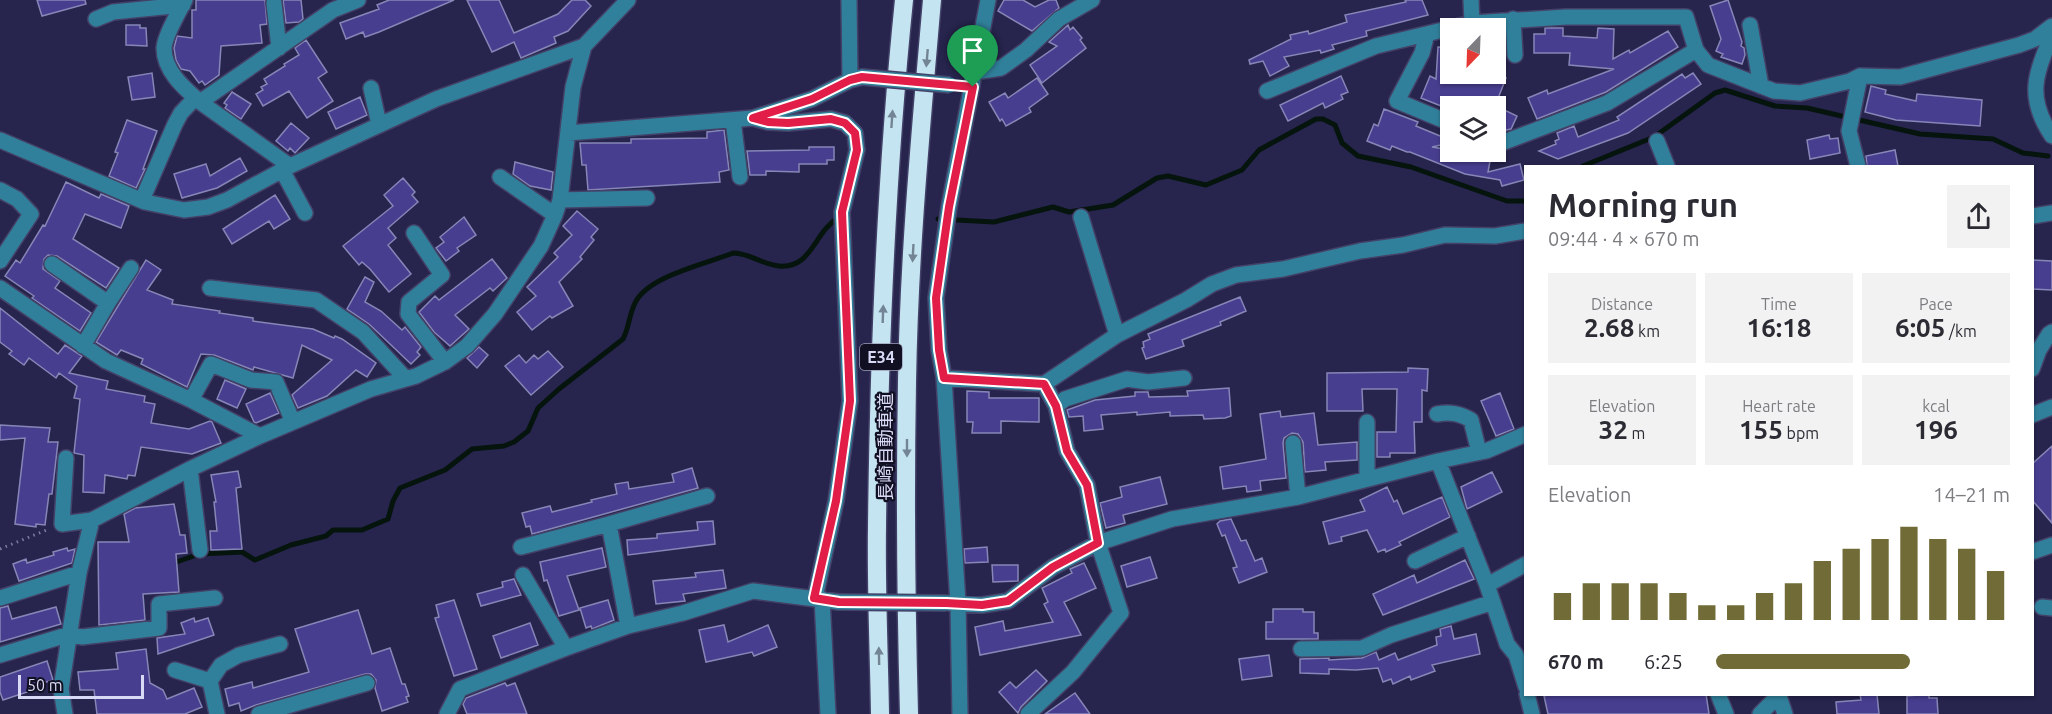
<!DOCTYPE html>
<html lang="en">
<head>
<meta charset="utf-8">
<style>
  body { margin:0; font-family:Ubuntu,"Noto Sans JP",sans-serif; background:#f2f2f3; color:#2b2b33; height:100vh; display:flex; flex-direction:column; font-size:22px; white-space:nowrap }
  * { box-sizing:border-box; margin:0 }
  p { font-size:20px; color:#7c7c81 }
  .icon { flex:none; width:33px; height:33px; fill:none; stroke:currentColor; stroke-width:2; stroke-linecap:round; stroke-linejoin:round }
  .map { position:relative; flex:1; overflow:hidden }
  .side { position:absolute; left:1524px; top:165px; width:510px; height:531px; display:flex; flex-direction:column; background:#fff; border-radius:0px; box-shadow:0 2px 4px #0004 }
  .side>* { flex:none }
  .needle { width:39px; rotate:203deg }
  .controls { position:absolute; left:1440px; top:18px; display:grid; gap:12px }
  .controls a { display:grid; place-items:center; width:66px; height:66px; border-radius:0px; background:#fff; box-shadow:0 2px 4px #0004; font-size:30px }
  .scale { position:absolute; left:18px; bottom:15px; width:126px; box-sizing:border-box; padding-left:6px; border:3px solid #d8d9f4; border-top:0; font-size:16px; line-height:21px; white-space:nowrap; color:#d8d9f4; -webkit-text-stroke:4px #111023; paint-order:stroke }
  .pin { position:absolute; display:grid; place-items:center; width:51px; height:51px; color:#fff; margin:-62px -26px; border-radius:50% 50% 50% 0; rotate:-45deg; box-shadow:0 0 6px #0007 }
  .pin .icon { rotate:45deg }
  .round { display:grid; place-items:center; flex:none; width:63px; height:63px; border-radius:0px; background:#f2f2f3 }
  .headline { display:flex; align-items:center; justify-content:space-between; height:102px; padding:0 24px }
  h1 { font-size:33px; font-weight:700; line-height:45px }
  .figures { display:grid; grid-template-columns:repeat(3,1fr); gap:9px; height:102px; padding:6px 24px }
  .figures div { display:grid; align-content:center; border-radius:0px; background:#f2f2f3; text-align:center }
  .figures b { font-size:26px; font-weight:700 }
  .figures small { font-size:16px; font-weight:400 }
  .figures p { font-size:16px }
  .chart { height:168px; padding:12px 24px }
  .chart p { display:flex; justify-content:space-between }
  .chart svg { width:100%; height:108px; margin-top:6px; stroke:#716c37; stroke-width:6 }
  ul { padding:0 24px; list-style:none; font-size:20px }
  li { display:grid; grid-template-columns:96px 72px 1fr; align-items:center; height:45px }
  li i { height:15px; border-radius:8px; background:#716c37 }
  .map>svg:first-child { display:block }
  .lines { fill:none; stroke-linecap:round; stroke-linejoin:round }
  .stream { stroke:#05140d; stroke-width:5 }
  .building { fill:#483e90; stroke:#8686b7; stroke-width:1.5 }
  .minor-casing { stroke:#434168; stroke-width:18 }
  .highway-casing { stroke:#434168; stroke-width:21 }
  .path { stroke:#7e7d9f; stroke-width:3; stroke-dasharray:1.5 4.5; stroke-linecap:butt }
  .minor { stroke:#31809b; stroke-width:15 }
  .highway { stroke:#c4e4f1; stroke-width:18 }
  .minor-bridge-casing { stroke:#434168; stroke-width:18; stroke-linecap:butt }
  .minor-bridge { stroke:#31809b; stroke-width:15 }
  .oneway { fill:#738594 }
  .route-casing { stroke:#fff; stroke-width:12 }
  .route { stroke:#e11d48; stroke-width:8 }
  .labels { text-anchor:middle; stroke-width:4.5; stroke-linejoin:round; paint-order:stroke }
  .shield { fill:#111023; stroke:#9c9db5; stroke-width:1.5 }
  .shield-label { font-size:16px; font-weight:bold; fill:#d8d9f4 }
  .street-label { font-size:18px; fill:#d8d9f4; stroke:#111023 }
</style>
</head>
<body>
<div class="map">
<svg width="2052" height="714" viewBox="0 0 2052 714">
  <rect width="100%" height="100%" fill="#27244d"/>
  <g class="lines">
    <path class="stream" d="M1583,166L1654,137L1715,93L1725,90L1775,106L1807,108L1920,134L1993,139L2023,153L2048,156
      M938,219L994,222L1053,207L1069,212L1113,205L1157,178L1168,176L1206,185L1242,170L1259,150L1316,119H1323L1335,125L1342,143L1358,156L1411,167L1507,201H1526
      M171,564L199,554L242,552L255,560L291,545L326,536L333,530H362L388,519L393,501L400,488L445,470L472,449L504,446L514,442L528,431L538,408L559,389L623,339C629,328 629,315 635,303C648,276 706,264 733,253C750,253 763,265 779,266C812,269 814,232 838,218"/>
  </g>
  <path class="building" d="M37,0H85L86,4L42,16Z
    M196,0H265L267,24L260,25L262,43L221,46L219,75L205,85L202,81L199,83L190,71L181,69L176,60L174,48L177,36L192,38V10H196Z
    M283,0H301L303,19L299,22L286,23Z
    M389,0H454L379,32L365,37L363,32L346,39L340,23L379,9L377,5Z
    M467,0H499L514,33L558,14L572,0H585L591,6L568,31L554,37L556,43L521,58L514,42L492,52Z
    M1004,0H1023L1035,7L1049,0H1056L1059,8L1032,31L998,11Z
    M1405,0H1422L1428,15L1366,31L1367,36L1332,45L1334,49L1321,53L1320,50L1284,57L1289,66L1270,76L1263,61L1250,64L1249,60L1291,39L1290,35L1308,31L1309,34L1347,22L1345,15L1406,2Z
    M1728,0L1742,42L1741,46L1744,48L1745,55L1742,64L1721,57L1723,54L1716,51L1721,39L1710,6Z
    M126,25H140V28H146L147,46L126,45Z
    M1068,25L1070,30L1073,27L1082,38L1080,40L1086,48L1042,83L1030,65L1057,46L1049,42Z
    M1545,28H1563V36L1597,38L1598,28L1614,29L1613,59L1629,50L1630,53L1668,31L1678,47L1606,92L1537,119L1528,98L1547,90L1548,94L1614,69L1569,65L1570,53H1534V34H1545Z
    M306,40L327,72L318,78L333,101L307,118L289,91L263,106L256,94L263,90L261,87L267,84L264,79L285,66L284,64L299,55L295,48Z
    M1438,47L1450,48V74H1504L1502,77L1506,78L1495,106H1441L1421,98L1430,76L1436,79Z
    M152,73L155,97L132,100L128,77Z
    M1693,73L1701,84L1628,133L1558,159L1539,151L1556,144L1555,141L1559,139L1557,133L1574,126L1578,137L1619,120L1617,117L1682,74L1685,78Z
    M1341,76L1348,92L1341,95L1343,99L1325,108L1323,103L1288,121L1280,105Z
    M1037,78L1048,94L1029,108L1031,112L1006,126L1002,119L1000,121L989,102L1005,93L1008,98Z
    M1871,86L1886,90L1885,94L1916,101L1917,94L1982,100L1980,126L1896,120L1865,112Z
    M232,92L251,104L241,119L225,108L227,105L224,103Z
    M360,97L367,115L336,129L328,112Z
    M1496,106L1517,116L1511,129L1496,132Z
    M1384,109L1418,122L1416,126L1450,140V143L1432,147L1450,150V152L1491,156L1488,172L1520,164L1524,180L1502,186L1500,180L1465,174L1410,152H1407L1392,146L1390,150L1367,141L1374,124L1378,126Z
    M127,120L157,131L143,169H145L136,188L109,176L118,153L115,152Z
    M291,123L309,138L295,153L290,148L288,151L276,141Z
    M724,130L729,170L719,172L720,182L588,190L586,165H582L580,143H631V139L707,138V132Z
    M1829,135L1830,139L1838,138L1840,153L1810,159L1807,140Z
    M809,147H834V160H827V164H799V172L766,171V175H750L747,151L809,150Z
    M1895,150L1898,166H1867L1866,156Z
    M240,158L247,171L217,188L182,198L174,174L206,164L210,176Z
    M515,162L553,172L551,190L530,186L513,174Z
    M403,178L415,192L412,195L418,202L388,228L396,238L388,245L411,274L389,292L370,269L362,262L359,265L343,246L393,206L384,195Z
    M66,182L99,198L101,194L129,206L121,228L85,214L73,239L119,268L106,288L57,256L48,255L44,259L43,269L60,281L55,288L91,313L80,331L32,298L34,296L5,276L16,260L20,263L43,225L45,226Z
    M275,195L290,219L274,229L269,221L232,244L223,229Z
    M577,211L598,229L591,237L594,240L580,257L582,259L559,282L573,306L552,318L550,316L532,330L517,312L536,296L527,287L558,257L554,253L572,235L563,226Z
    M464,217L476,235L457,248L459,251L446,261L436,248L444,242L440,237Z
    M492,259L507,278L493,291L490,288L455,315L469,329L450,346L434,332L419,312L435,296L439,300Z
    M146,260L161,270L147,290L173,300L172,304L220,311L219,313L253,318V321L313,329L334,338L335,336L342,339L376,363L367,377L356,370L327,396L298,408L292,395L332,360L302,345L293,378L254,367L253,370L214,355L201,354L187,387L141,364L143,359L121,350L117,355L96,342Z
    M2033,260L2052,261V290L2032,289Z
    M365,277L374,282L365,302L381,311L402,330L405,327L421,347L417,352L420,355L411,364L369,324L347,309Z
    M1240,297L1246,311L1220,322L1221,325L1182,340L1184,346L1146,359L1142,348L1144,347L1143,342L1150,339L1148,334Z
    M0,308L58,354L65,345L82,356L69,373L108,381L106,389L145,396L144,402L155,404L151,423L189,429L210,421L212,422L221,443L192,454L141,447L135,476L128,475L127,479L105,475L104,493L83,492L84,455L74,453L80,399L74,398L77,386L59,373L56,378L29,358L24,365L9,354L12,351L0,342Z
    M479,347L488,355L477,368L467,358Z
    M548,351L563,367L531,395L505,366L519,355L526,363L534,355L538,359Z
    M1408,368L1428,369L1427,391L1422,390V422H1414L1415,453H1390V457H1377V432H1396L1397,389H1362L1363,411H1327V373L1408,372Z
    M225,380L246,389L237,408L217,399Z
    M1229,388L1231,416L1225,418L1204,419L1203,415L1170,416V412L1137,415V412L1101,415L1103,429L1084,431L1083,416L1069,417L1067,410L1095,400L1135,396V392H1148L1149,397L1188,396L1187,391Z
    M967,391L989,392V398H1039V422L1001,421V433H972L973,422H967Z
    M270,393L279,413L256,423L254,422L246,404Z
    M1500,393L1514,429L1496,436L1481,401Z
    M1280,411L1281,417L1314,413L1318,445L1357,442V460L1325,462L1326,470L1305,472L1303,442L1298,434L1292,433L1284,438L1283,443L1286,478L1260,481L1261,490L1247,492L1246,486L1223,489L1220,467L1266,459L1260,414Z
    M0,425L50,428L48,442H58L52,494H49L45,525L36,524V527L15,524L25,438L0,440Z
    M2052,446V523L2032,500V464Z
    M692,468L698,488L532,534L530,526L526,527L522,513L550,506L552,512L592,502L591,500L617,494L615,484L628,482L629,489L674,482L672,474Z
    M238,471L241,487L236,488L242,549L211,550L210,531H217L214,502H216L211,475Z
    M1492,472L1502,492L1467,509L1461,487Z
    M1160,477L1167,504L1123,515L1125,523L1106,528L1100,503L1122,497L1120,487Z
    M1387,487L1394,502L1397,500L1403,514L1442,497L1450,517L1399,542L1401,545L1386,552L1385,549L1378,552L1367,530L1341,537L1342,541L1329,544L1323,522L1365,511L1360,500Z
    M174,504L180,535H185L187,553L176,554L179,592L143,594L145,620L99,625L98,542H129L124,514L135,508Z
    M1231,519L1241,541L1246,540L1255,561L1262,558L1267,572L1239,583L1233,568L1237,567L1225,535L1222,536L1217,524L1220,521Z
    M713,521L715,544L628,555L627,540L657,538V534L698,530L697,522Z
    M987,547L988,562L965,563L964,549Z
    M67,548L68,551L75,549L72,563L19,581L13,564L26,559L27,563L54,555L53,552Z
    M602,548L606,567L567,576L579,610L559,616L547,580L544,581L540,562Z
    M1150,557L1157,578L1127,587L1121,566Z
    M1465,560L1474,579L1383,615L1373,594L1414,575L1417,583Z
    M1084,563L1096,588L1064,602L1081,635L980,655L975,627L1003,621L1005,631L1053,622L1044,604L1048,602L1042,588L1072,573L1070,569Z
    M992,565H1018V581L993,582Z
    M723,570L726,588L683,594L685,601L656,604L653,581L696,577L695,573Z
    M514,579L521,595L481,606L477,594L503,587L502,582Z
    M454,600L477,669L454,676L435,618L439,617L436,605Z
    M608,600L614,620L592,629L591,626L586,628L580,608Z
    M8,606L12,619L56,607L61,624L0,642V608Z
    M1273,609H1303V612H1314V633H1318V639H1266V622H1273Z
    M358,610L372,654L390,648L402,684H405L409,696L406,697L408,702L382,711L375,688L376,680L371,674H365L256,705L241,711L239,703L229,706L225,689L252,682L253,688L309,672L295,629Z
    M194,618L195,622L208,618L214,635L158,654L157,638L185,634L181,623Z
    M530,623L538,645L501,658L493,636Z
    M724,625L728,642L768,625L777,647L754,656L752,652L706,662L699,630Z
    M1451,626L1454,639L1476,634L1480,654L1432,665L1435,671L1411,680L1410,676L1393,684L1391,679L1383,682L1378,668L1356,670L1329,669V674L1300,673V659L1329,658V660L1362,658L1376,652L1379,660L1395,653L1398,660L1437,645L1436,637L1441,636L1440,629Z
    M146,649L150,683L163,690L167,699L194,688L202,707L185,714H97L94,690H80L78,672L118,669L116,653Z
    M1269,655L1272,676L1242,680L1239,659Z
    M47,661L53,680L29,687L30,691L3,700L0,692V677Z
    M1036,670L1047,681L1021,707L1018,713L999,692L1010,682L1016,688Z
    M505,683L507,686L515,683L527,714H467L463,704L466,698Z
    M1075,693L1090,714H1045Z
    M1552,694H1706L1709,714H1548L1544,696Z
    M1860,694H1877L1879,714H1837L1836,702L1861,700Z
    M1929,694V698H1937L1938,714H1907V696Z"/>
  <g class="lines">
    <g class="minor-casing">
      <path id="minor" d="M185,0C179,12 165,35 164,48C164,71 184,88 200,102
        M849,0L850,80
        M1471,0L1472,23
        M274,3L279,48
        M96,19L113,12L183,5
        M1513,19L1515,55
        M1750,25L1761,86
        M1427,34L1422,53L1397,101L1450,123
        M2052,36C2034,74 2027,99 2052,136
        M975,72L1001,68L1026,50L1059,19L1092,0
        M371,88L379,124
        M1267,91L1376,46L1472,23L1566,17H1686L1696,50L1708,65L1774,91L1800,93L1850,81L1860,76L1900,77L2019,45L2035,39L2052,26
        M753,118L768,122L788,123L831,119L845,123L855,133L857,150L842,212L850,401L836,501L815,598
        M733,120L740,177
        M568,133L753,118L812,99L850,80L862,77
        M0,140L145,202L184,210L208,207L227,200L290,166L436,99L584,46L628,0
        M1657,141L1667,166
        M1496,142L1499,144L1607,103L1696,50
        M290,166L200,102L333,10L358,0
        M1858,166L1849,131L1860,76
        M282,170L305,213
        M500,177L555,215
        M0,190L17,199L31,214L0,261
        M142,200L175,124L181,113L195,98
        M560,200L647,198
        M2032,216L2052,213
        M1081,217L1117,335
        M414,233L442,275L409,302L408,314L445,362
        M52,264L108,303L83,346
        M0,288L106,361L191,400L260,436
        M210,288L316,300L363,332L406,379
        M108,303L131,268
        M2032,369L2039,350L2049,334L2052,332
        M944,378L1044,384
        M191,400L211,364L251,380L276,382L293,422
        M1056,406L1065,399L1127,379L1148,382L1184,378
        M1437,414C1450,412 1459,413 1471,420L1479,452
        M2032,415L2052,407
        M1293,443L1298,497
        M66,458L62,524L92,520L190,469L260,436L371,389L416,376L445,362L467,346L495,314L541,246L555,215L560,200L573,87L584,46
        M1438,461L1487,585L1507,644L1516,655L1526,687
        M190,469L200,550
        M1367,479V422
        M521,547L609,524
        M2032,552L2052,545
        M1415,561L1468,536
        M523,575L566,648
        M1487,585L1526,564
        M0,598L79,573
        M822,599L828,714
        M949,603L982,605L1008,601L1053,567L1098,543L1172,519L1298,497L1438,461L1486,451L1526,434
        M2042,607L2052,608
        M628,626L609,524L707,496
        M1301,649L1362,648L1391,635L1493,602
        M0,655L70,634L82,637L159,628V604L215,598
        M175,670L210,681L217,714
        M210,681L221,665L239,655L280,644
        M1527,694L1532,714
        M1718,694L1726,714
        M1779,696L1785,714
        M65,714L61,689L79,573L92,520
        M259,714L367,683
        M447,714L460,689L566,648L628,626L683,613L753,591L839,602
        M960,714L958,603L944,378L939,350L936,298L949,207L988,0
        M1028,714L1073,672L1121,613L1098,543L1087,485L1067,451L1056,406L1044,384L1117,335L1186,300L1212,284L1236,275L1283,269L1360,251L1403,245L1445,235L1495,236L1526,231
        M1760,714L1780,694"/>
    </g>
    <g class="highway-casing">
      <path id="highway" d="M880,714C879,652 876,589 877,527C879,351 886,175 904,0
        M909,714C906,603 905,492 907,382C909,254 921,127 932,0"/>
    </g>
    <path class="path" d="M0,549L49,529"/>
    <use href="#minor" class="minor"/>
    <use href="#highway" class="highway"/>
    <g class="minor-bridge-casing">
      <path id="minor-bridge" d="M862,77L950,85
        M839,602L946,603"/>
    </g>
    <use href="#minor-bridge" class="minor-bridge"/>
  </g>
  <defs><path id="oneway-solid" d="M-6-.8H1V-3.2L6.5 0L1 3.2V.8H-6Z" transform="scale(1.5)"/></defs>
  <g class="oneway">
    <use href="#oneway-solid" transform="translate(927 58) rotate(95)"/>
    <use href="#oneway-solid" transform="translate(892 119) rotate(-86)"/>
    <use href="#oneway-solid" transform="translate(913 253) rotate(93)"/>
    <use href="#oneway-solid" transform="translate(883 314) rotate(-88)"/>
    <use href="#oneway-solid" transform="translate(907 448) rotate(90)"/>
    <use href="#oneway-solid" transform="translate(879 656) rotate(-91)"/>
  </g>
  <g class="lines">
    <g class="route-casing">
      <path id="route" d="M862,77L973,87L949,207L936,298L939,350L944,378L1044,384L1056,406L1067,451L1087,485L1098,543L1053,567L1008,601L982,605L946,603L839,602L814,598L836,501L850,401L842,212L857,150L855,133L845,123L831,119L788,123L768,122L753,118L812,99L850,80Z"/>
    </g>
    <use href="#route" class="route"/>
  </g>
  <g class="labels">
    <rect class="shield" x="860" y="344" width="42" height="26" rx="4.5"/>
    <g class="shield-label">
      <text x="881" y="363">E34</text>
    </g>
    <g class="street-label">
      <text transform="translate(886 447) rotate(-90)" y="6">長崎自動車道</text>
    </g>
  </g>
</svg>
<div class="controls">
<a><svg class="needle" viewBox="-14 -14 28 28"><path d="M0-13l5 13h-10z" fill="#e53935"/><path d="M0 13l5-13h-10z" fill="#7c7c81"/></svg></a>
<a><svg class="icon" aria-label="layers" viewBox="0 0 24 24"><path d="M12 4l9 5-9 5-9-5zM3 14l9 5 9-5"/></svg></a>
</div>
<div class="scale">50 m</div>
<div class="pin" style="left:973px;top:87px;background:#1e9e55"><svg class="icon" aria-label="arrive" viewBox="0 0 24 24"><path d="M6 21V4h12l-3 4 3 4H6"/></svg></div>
<section class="side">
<div class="headline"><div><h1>Morning run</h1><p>09:44 · 4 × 670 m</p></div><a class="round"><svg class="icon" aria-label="share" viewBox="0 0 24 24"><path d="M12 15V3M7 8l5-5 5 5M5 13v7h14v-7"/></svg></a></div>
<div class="figures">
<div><p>Distance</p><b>2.68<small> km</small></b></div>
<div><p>Time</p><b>16:18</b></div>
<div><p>Pace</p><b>6:05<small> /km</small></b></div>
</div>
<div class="figures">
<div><p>Elevation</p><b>32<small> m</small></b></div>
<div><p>Heart rate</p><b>155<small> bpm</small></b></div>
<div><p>kcal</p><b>196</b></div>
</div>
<div class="chart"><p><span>Elevation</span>14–21 m</p>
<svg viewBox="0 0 160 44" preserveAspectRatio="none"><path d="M5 44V33M15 44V29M25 44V29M35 44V29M45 44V33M55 44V38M65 44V38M75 44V33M85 44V29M95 44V20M105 44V15M115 44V11M125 44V6M135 44V11M145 44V15M155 44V24"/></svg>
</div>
<ul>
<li><b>670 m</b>6:25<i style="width:66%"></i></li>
</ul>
</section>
</div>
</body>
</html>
